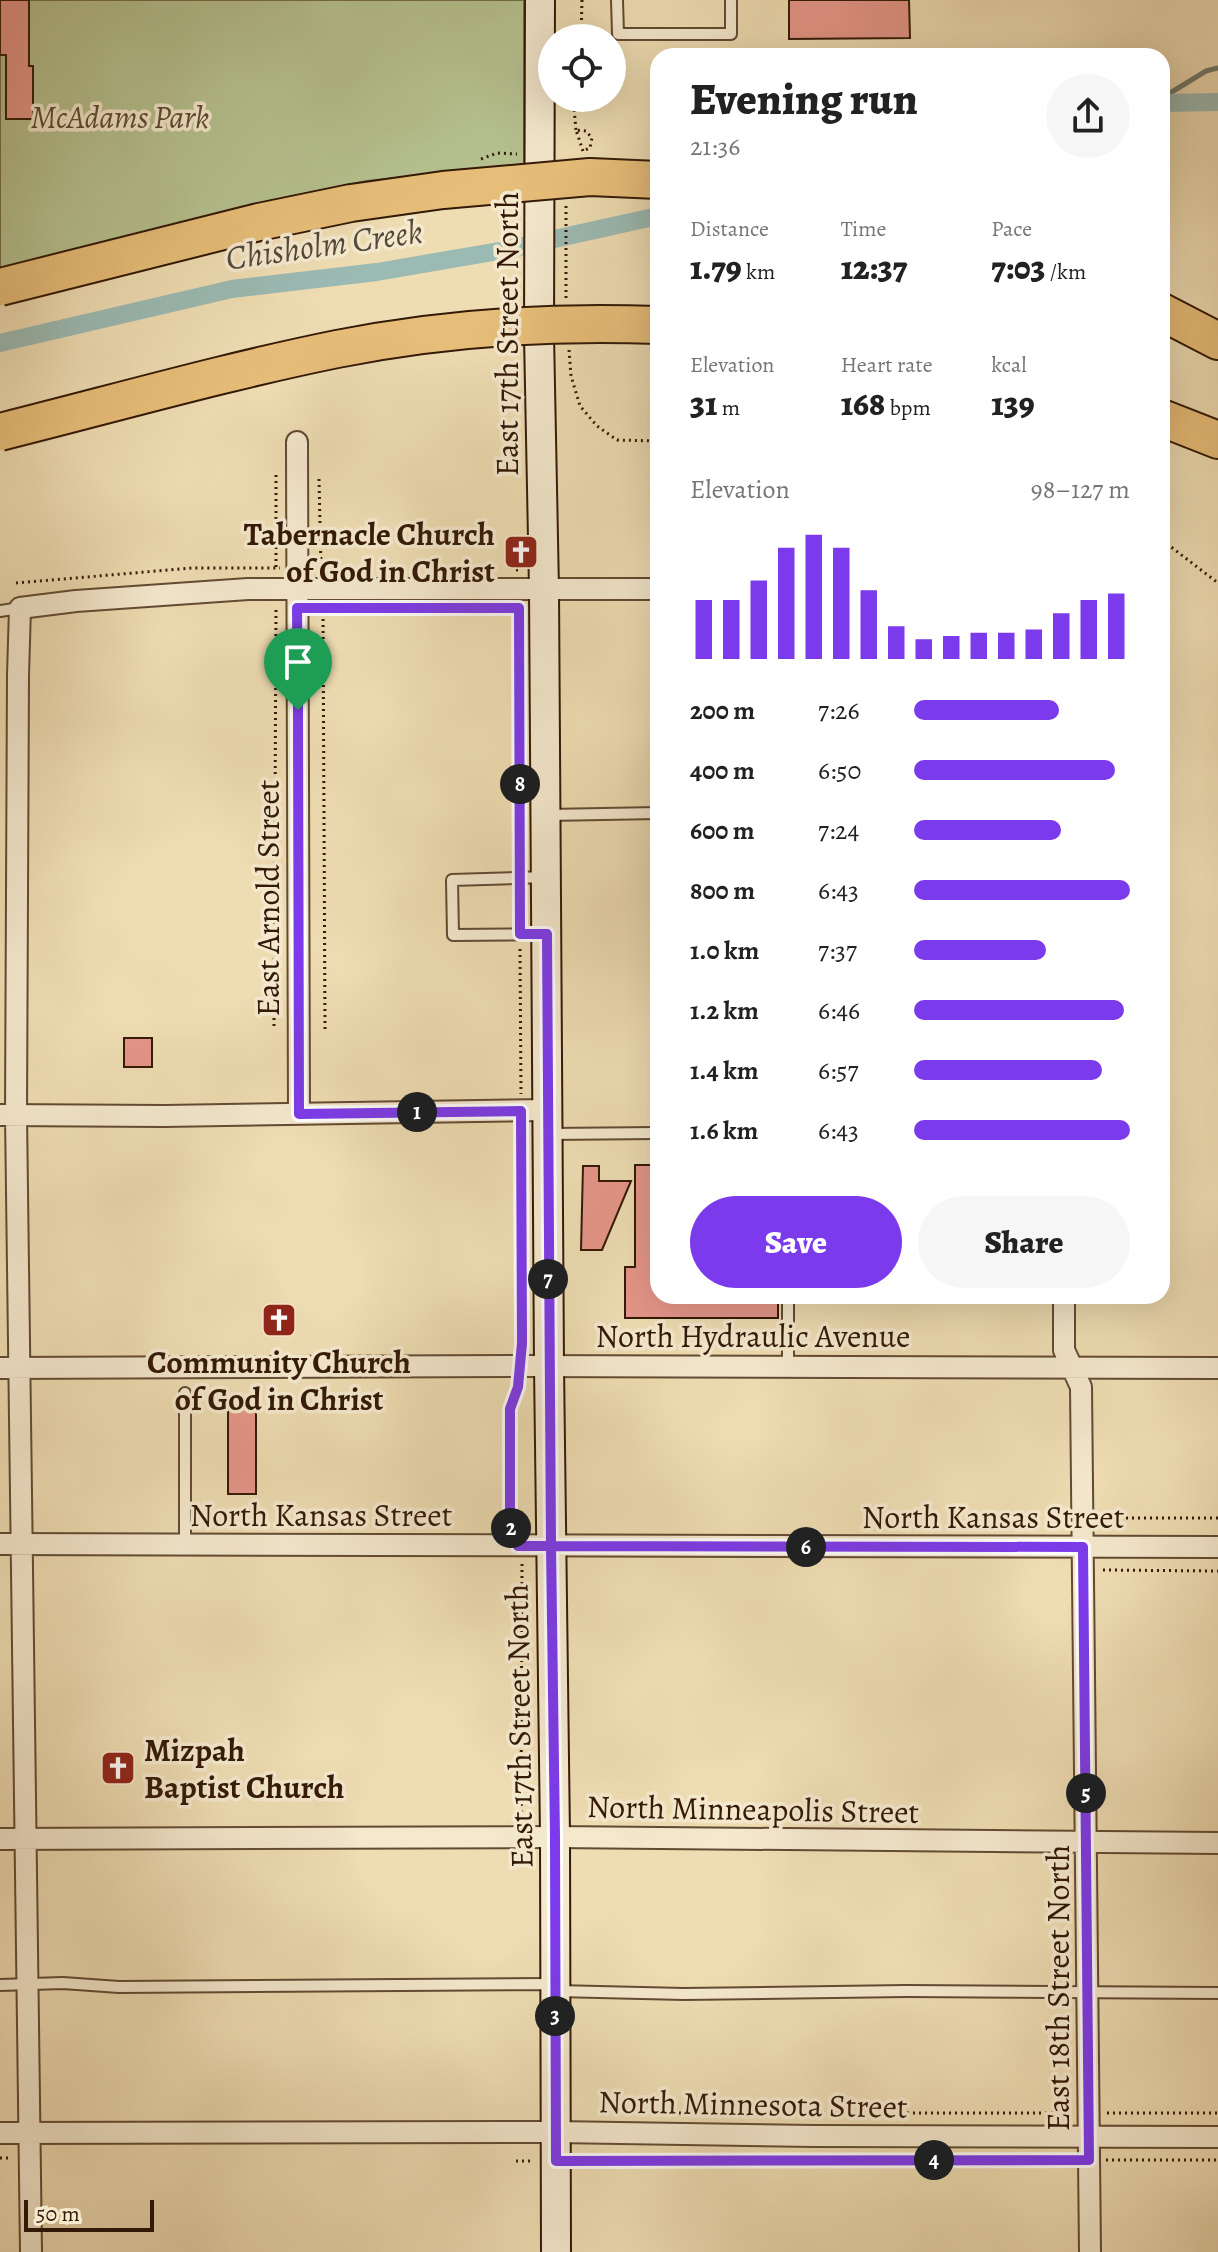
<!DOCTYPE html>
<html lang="en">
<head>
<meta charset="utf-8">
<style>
  body { margin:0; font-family:Alegreya,serif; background:#f6f6f6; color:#222; height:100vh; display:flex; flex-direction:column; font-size:30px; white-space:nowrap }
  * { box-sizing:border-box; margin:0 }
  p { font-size:26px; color:#767676 }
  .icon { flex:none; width:44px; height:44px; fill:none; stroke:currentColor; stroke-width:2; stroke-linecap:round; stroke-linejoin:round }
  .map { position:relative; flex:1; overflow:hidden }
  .drawer { position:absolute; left:650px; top:48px; width:520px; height:1256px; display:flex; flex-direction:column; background:#fff; border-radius:24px; box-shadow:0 8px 32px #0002 }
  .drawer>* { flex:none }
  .buttons { position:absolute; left:538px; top:24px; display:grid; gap:16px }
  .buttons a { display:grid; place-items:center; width:88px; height:88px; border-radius:50%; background:#fff; box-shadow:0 8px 32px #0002; font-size:40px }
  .scale { position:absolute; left:24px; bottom:20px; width:130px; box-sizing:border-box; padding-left:8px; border:4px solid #331907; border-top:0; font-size:22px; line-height:28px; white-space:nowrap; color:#331907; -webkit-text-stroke:6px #f4e8cd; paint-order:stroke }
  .pin { position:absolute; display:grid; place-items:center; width:68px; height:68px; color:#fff; margin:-82px -34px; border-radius:50% 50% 50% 0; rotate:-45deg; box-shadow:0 0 8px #0007 }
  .pin .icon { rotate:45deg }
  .km { position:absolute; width:40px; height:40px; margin:-20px; border-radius:50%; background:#222; color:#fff; font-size:22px; line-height:40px; text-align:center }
  .round { display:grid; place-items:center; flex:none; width:84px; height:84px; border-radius:42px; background:#f6f6f6 }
  .headline { display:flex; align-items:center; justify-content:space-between; height:136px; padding:0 40px }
  h1 { font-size:44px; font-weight:800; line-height:60px }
  .stats { display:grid; grid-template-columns:repeat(3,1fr); gap:12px; height:136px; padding:8px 40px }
  .stats div { display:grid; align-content:center }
  .stats b { font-size:34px; font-weight:800 }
  .stats small { font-size:22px; font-weight:400 }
  .stats p { font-size:22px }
  .chart { height:224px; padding:16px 40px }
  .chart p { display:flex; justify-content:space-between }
  .chart svg { width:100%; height:144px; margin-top:8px; stroke:#7c3aed; stroke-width:6 }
  .cta { display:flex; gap:16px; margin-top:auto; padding:16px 40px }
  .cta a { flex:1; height:92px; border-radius:48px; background:#7c3aed; color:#fff; font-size:32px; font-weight:800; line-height:92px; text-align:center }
  .cta a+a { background:#f6f6f6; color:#222 }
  ul { padding:0 40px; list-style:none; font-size:26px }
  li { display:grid; grid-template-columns:128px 96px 1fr; align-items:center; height:60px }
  li i { height:20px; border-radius:10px; background:#7c3aed }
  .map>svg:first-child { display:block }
  .green { fill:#b5c18f; stroke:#746d4b; stroke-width:2 }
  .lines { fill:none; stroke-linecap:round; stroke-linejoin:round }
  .stream { stroke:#717a6e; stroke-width:5 }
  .canal { stroke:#9bbab3; stroke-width:18 }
  .building { fill:#e59689; stroke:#331907; stroke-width:2 }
  .lane-casing { stroke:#624a32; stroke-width:14 }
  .street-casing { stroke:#624a32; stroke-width:24 }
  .secondary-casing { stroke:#331907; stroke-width:32 }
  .highway-casing { stroke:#331907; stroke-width:40 }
  .path { stroke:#331907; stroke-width:3; stroke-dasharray:2 4; stroke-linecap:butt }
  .lane { stroke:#f4e8cd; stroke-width:10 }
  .street { stroke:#f4e8cd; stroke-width:20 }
  .secondary { stroke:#f4e8cd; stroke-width:28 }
  .highway { stroke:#e7be79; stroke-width:36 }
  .highway-bridge-casing { stroke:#331907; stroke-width:40; stroke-linecap:butt }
  .highway-bridge { stroke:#e7be79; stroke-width:36 }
  .route-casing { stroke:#fff; stroke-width:16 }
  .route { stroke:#7c3aed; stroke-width:10 }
  .labels { text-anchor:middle; stroke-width:7; stroke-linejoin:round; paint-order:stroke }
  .park-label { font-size:32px; font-style:italic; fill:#5a4b30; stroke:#f4e8cd }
  .street-label { font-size:32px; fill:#331907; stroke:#f4e8cd }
  .poi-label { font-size:32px; font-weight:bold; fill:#331907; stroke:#f4e8cd; text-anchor:end }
  .water-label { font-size:34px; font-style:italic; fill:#52493b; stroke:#f4e8cd }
</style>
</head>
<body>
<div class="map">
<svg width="1218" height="2252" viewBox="0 0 1218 2252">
  <rect width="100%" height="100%" fill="#eedcb2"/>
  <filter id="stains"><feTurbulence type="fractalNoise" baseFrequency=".0025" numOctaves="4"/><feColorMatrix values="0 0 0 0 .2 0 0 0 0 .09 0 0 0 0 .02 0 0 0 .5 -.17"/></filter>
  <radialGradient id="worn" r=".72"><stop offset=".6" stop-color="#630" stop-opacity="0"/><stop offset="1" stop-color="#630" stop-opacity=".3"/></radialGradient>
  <path class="green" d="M0,0H524V164L367,181L269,201L0,269Z"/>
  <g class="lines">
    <path class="stream" d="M1162,98L1206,71L1218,68"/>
    <path class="canal" d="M1162,103L1218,102
      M0,343L232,289L377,272L505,250L658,216"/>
  </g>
  <path class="building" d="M0,0H29V66H33V119H6V55H0Z
    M789,0H909L910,38L789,39Z
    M124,1038H152V1067H124Z
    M635,1165H658V1296H778V1318H625V1267H635Z
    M583,1166H599V1181H631L602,1250H581Z
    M228,1405H256V1494H228Z"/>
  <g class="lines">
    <g class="lane-casing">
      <path id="lane" d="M617,0L618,34H731V0
        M0,611L20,608
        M548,815L658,813
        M545,877L452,880L453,935L545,934
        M549,1134L658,1133
        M788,1296V1366
        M185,1393V1544
        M0,1985L63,1983L119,1987L553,1984
        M556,1991L684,1994L906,1991L1218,1993"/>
    </g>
    <g class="street-casing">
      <path id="street" d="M297,442L299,1114
        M0,1115L164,1116L547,1110
        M1064,1296V1350L1081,1387L1090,2252
        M0,1368L520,1366L1218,1368
        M0,1544L1218,1547
        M0,1839L555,1837L1218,1843
        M0,2133L555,2132L814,2136L1218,2137
        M31,2252L16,1115L18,675L20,608L76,601L248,589H658"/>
    </g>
    <g class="secondary-casing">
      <path id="secondary" d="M540,0L539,335L544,590L549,1366L555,1837L556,2252"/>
    </g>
    <g class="highway-casing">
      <path id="highway" d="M1162,312L1218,341
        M1162,418L1218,440"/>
    </g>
    <path class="path" d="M581,38L582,0
      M573,98L576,130
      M583,151L576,130L586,131L592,138L590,148L585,150
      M481,159L497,153L517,154
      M566,206V299
      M569,350L571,376L580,406L597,426L617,440L658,441
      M276,475V568
      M319,479L321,569
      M1162,540L1218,583
      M516,570H519V556
      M16,583L192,568H280
      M519,605L520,866
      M520,889V922
      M520,949L521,1094
      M274,1026L276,609
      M325,1029L323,609H327
      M521,1129V1350
      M1102,1518H1218
      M511,1528L510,1409L518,1385
      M1103,1570L1218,1571
      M521,1818L522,1562
      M679,2113H1072
      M1107,2113H1218
      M0,2158H12
      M1106,2160H1218
      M516,2161H534
      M578,2161L1070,2160"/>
    <use href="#lane" class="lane"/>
    <use href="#street" class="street"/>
    <use href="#secondary" class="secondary"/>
    <use href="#highway" class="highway"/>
    <g class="highway-bridge-casing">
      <path id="highway-bridge" d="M0,287L259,222L351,203L443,190L590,177L658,180
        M0,432C112,404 224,372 337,349C442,328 551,321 658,325"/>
    </g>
    <use href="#highway-bridge" class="highway-bridge"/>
  </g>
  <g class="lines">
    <g class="route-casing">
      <path id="route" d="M298,710L299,1114L521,1111L522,1343L518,1387L510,1409V1525L518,1546H551L555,1837L556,2161L1089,2160L1083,1547L551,1546L547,934H520L519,608H297L298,710"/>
    </g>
    <use href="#route" class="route"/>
  </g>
  <defs>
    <g id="church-square" transform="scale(1.8)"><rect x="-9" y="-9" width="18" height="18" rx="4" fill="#8f2418" stroke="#f4e8cd"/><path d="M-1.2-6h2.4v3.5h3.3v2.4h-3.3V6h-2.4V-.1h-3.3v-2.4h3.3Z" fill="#fff"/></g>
  </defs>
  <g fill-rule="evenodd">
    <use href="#church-square" x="521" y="552"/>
    <use href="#church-square" x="279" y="1320"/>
    <use href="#church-square" x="118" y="1768"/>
  </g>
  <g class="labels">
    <g class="park-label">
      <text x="120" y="128">McAdams Park</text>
    </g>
    <g class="street-label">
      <text transform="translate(507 334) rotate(-90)" y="11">East 17th Street North</text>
      <text transform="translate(268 898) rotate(-90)" y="11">East Arnold Street</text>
      <text x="753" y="1347">North Hydraulic Avenue</text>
      <text x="321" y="1526">North Kansas Street</text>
      <text x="993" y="1528">North Kansas Street</text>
      <text transform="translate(519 1726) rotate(-91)" y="11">East 17th Street North</text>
      <text transform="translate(753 1809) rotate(1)" y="11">North Minneapolis Street</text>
      <text transform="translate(1058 1988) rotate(-90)" y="11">East 18th Street North</text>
      <text transform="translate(753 2104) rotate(1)" y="11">North Minnesota Street</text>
    </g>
    <g class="poi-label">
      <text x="495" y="545">Tabernacle Church<tspan x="495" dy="37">of God in Christ</tspan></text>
      <text x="279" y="1373" text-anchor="middle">Community Church<tspan x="279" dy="37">of God in Christ</tspan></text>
      <text x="144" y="1761" text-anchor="start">Mizpah<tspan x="144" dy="37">Baptist Church</tspan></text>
    </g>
    <g class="water-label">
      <text transform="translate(324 244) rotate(-8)" y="12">Chisholm Creek</text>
    </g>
  </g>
  <rect width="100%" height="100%" filter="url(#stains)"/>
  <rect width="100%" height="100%" fill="url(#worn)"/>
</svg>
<div class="buttons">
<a><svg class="icon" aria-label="locate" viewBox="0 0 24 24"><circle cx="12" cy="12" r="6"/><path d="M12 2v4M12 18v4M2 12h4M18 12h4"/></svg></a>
</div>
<div class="scale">50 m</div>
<div class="pin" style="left:298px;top:710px;background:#1e9e55"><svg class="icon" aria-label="arrive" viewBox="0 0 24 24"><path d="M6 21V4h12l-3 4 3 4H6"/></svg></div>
<b class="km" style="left:417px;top:1112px">1</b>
<b class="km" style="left:511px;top:1528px">2</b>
<b class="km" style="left:555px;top:2016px">3</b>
<b class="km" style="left:934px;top:2160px">4</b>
<b class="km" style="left:1086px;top:1793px">5</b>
<b class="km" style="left:806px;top:1547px">6</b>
<b class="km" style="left:548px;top:1279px">7</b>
<b class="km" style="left:520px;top:784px">8</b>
<section class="drawer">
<div class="headline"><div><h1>Evening run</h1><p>21:36</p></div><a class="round"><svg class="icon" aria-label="share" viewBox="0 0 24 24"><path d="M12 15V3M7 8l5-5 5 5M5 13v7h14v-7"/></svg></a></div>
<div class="stats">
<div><p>Distance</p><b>1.79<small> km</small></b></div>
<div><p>Time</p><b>12:37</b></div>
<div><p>Pace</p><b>7:03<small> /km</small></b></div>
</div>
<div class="stats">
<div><p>Elevation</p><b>31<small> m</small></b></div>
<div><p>Heart rate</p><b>168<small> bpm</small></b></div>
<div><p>kcal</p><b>139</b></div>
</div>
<div class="chart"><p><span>Elevation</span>98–127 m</p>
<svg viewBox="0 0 160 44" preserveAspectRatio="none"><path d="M5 44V26M15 44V26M25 44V20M35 44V10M45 44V6M55 44V10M65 44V23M75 44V34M85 44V38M95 44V37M105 44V36M115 44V36M125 44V35M135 44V30M145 44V26M155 44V24"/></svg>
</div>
<ul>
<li><b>200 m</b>7:26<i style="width:67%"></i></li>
<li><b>400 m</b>6:50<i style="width:93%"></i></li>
<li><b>600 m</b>7:24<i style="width:68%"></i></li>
<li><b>800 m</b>6:43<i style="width:100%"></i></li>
<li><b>1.0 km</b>7:37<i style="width:61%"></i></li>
<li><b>1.2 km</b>6:46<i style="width:97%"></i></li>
<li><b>1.4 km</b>6:57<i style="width:87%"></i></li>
<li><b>1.6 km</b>6:43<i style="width:100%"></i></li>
</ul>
<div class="cta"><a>Save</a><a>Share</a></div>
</section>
</div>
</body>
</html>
